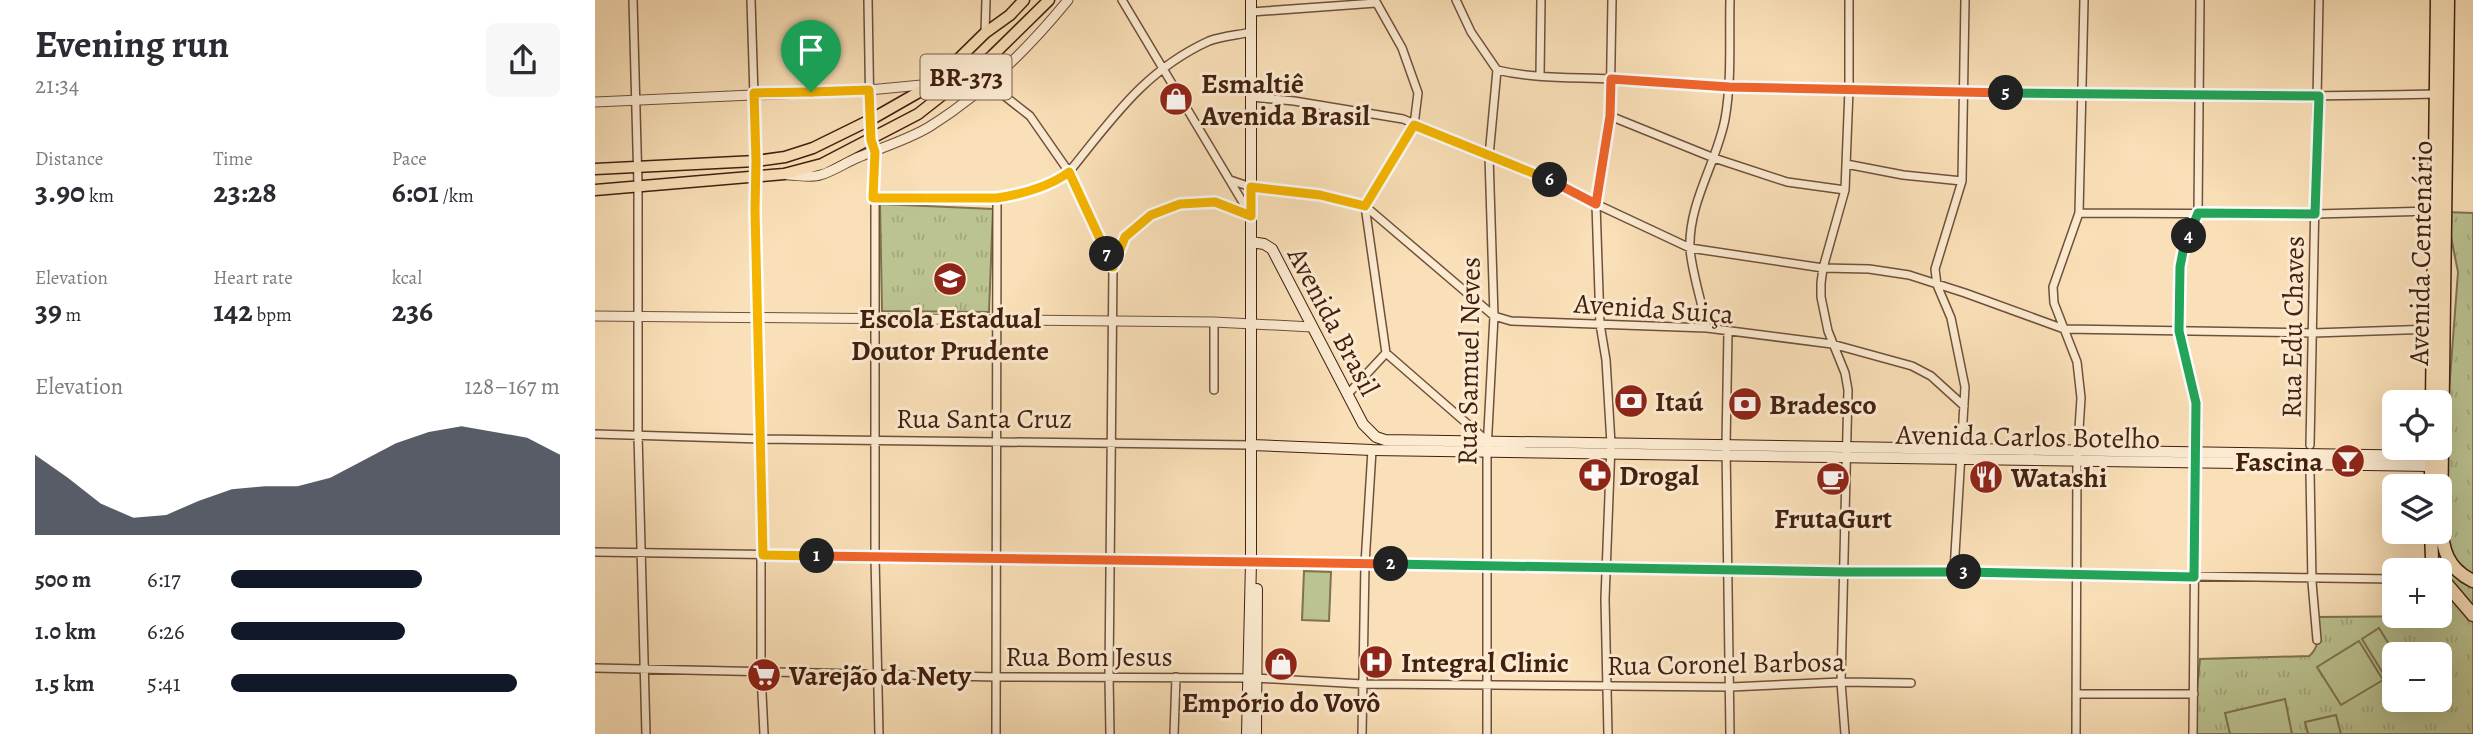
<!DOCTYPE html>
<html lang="en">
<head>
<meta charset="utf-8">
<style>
  body { margin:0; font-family:Alegreya,serif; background:#f7f7f7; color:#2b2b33; height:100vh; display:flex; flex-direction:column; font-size:26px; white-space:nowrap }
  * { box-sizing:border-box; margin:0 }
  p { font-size:23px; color:#7c7c81 }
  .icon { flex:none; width:38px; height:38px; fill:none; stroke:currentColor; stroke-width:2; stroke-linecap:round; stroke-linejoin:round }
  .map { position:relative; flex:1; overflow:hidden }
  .panel { display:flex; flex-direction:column; background:#fff; width:595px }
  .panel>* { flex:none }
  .tools { position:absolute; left:1787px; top:390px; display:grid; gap:14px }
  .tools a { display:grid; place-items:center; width:70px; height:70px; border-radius:10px; background:#fff; box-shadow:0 7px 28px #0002; font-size:35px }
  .pin { position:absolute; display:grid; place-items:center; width:60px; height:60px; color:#fff; margin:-72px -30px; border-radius:50% 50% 50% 0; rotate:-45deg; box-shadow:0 0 7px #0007 }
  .pin .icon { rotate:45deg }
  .km { position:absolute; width:35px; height:35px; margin:-18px; border-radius:50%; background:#222; color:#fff; font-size:19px; line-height:35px; text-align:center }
  .round { display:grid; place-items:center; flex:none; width:74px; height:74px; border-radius:10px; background:#f7f7f7 }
  .headline { display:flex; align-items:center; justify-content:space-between; height:119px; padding:0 35px }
  h1 { font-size:38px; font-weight:700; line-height:52px }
  .stats { display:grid; grid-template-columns:repeat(3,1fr); gap:10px; height:119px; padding:7px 35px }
  .stats div { display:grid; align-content:center }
  .stats b { font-size:30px; font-weight:700 }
  .stats small { font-size:19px; font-weight:400 }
  .stats p { font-size:19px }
  .chart { height:196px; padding:14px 35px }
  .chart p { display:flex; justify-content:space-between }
  .chart svg { width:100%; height:126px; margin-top:7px; fill:#111827; opacity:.7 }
  ul { padding:0 35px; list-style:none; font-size:23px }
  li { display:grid; grid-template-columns:112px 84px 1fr; align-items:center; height:52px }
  li i { height:18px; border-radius:9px; background:#111827 }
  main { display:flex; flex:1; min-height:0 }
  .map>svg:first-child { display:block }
  .park { fill:url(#park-tufts); stroke:#7e7251; stroke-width:2; fill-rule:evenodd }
  .pitch { fill:#bbc391; stroke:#7e7251; stroke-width:2 }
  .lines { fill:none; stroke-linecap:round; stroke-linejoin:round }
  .minor-casing { stroke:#70503b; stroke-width:10 }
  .tertiary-casing { stroke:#70503b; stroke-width:11 }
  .secondary-casing { stroke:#422011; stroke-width:12 }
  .primary-casing { stroke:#422011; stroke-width:13 }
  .trunk-casing { stroke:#422011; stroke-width:15 }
  .minor { stroke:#fcebd1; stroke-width:7 }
  .tertiary { stroke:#fcebd1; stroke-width:9 }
  .secondary { stroke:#fcebd1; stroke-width:10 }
  .primary { stroke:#fae0b8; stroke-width:10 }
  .trunk { stroke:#fae0b8; stroke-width:12 }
  .split-1-casing { stroke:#fff; stroke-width:14 }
  .split-2-casing { stroke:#fff; stroke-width:14 }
  .split-3-casing { stroke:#fff; stroke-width:14 }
  .split-4-casing { stroke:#fff; stroke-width:14 }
  .split-5-casing { stroke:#fff; stroke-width:14 }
  .split-6-casing { stroke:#fff; stroke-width:14 }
  .split-7-casing { stroke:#fff; stroke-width:14 }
  .split-8-casing { stroke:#fff; stroke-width:14 }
  .split-1 { stroke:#f5b400; stroke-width:9 }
  .split-2 { stroke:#f0652b; stroke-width:9 }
  .split-3 { stroke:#22a559; stroke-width:9 }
  .split-4 { stroke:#22a559; stroke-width:9 }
  .split-5 { stroke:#22a559; stroke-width:9 }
  .split-6 { stroke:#f0652b; stroke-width:9 }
  .split-7 { stroke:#f5b400; stroke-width:9 }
  .split-8 { stroke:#f5b400; stroke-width:9 }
  .labels { text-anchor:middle; stroke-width:6; stroke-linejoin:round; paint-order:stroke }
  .shield { fill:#fcebd1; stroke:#7a5d4b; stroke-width:2 }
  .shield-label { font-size:26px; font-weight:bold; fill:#422011 }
  .poi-label { font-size:28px; font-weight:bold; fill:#422011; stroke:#fcebd1; text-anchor:start }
  .street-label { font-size:28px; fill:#422011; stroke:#fcebd1 }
</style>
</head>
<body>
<main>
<section class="panel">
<div class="headline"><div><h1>Evening run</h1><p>21:34</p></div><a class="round"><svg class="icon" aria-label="share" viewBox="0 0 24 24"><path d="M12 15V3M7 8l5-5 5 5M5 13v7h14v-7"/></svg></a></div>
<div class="stats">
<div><p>Distance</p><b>3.90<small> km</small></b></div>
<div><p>Time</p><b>23:28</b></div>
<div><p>Pace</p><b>6:01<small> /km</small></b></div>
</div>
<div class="stats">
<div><p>Elevation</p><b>39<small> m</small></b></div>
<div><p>Heart rate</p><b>142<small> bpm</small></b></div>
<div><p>kcal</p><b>236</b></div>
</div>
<div class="chart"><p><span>Elevation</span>128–167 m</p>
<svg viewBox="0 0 160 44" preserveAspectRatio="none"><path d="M0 44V16L10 24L20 33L30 38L40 37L50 32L60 28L70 27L80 27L90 24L100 18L110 12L120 8L130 6L140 8L150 10L160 16V44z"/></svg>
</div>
<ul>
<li><b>500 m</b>6:17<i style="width:58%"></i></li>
<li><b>1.0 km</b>6:26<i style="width:53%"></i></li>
<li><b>1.5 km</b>5:41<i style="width:87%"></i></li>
</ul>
</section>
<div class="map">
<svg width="1878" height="734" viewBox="0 0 1878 734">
  <defs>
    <pattern id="park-tufts" width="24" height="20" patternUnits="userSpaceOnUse" patternTransform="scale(1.75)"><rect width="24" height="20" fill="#bbc391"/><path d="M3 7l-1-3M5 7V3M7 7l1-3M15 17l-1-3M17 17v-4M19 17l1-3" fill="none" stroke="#a2a77c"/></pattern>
  </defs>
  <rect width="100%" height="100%" fill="#fae0b8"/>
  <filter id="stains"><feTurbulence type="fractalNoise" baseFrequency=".00286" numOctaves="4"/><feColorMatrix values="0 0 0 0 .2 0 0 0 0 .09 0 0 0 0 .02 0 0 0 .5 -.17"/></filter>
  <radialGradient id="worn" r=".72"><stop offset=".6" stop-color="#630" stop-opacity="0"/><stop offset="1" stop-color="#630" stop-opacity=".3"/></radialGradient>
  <path class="park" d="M285,204L398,209L394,312L287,311Z
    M1851,212L1878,213V734H1602V689L1605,659L1714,656C1726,647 1723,630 1723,617L1844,616L1845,573L1853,561L1850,445L1863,272ZM1799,654H1844V700H1799Z"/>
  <path class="pitch" d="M709,571L736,572L734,621L707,620Z
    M1784,628L1800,654L1799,669L1789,675L1767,639Z
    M1764,641L1788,680L1746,705L1722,667Z
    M1690,699L1697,734H1635L1630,713Z
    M1741,715L1746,734H1713L1710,722Z"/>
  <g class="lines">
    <g class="minor-casing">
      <path id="minor" d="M38,0L43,185V435L51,734
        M156,0L161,161V316L166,439V673L169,734
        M273,0L275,120L276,140L280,152V557L284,734
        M527,0L656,216
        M861,0L876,32L902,70L894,156L899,316L892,450V734
        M656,12L781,3
        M390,33L391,0
        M902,70C939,79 979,77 1017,79C1086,83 1154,88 1223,89C1429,94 1635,99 1841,94
        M945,76L946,0
        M393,83L435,116L474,172L518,267
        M656,97L699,101L808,119L976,189L1001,204L1095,248L1228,268L1274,269L1314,275L1370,293L1469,329L1718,333L1839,329
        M1015,116L1119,158L1192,182L1250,190
        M1251,164L1308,175L1367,181
        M635,180L656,187L725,195L770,206L899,316L916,321L1112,328L1237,344L1317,366L1336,376L1369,406
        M278,198H402C427,194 454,187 474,172C517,119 550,70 614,41C627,36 643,35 656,32
        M1484,213L1720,214L1839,211
        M619,322V390
        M1112,328C1107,303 1097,273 1095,249C1093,203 1122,162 1130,119C1137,80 1134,39 1135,0
        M1133,332L1131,445L1135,734
        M791,353L892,441
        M752,395L791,353L770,206L819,125L823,93L807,48L780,0
        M0,434L166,439L656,445
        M1715,445L1724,0
        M1715,472L1717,582L1722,640
        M0,552L1799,579
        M1359,571L1370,387L1356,318L1342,285L1340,269L1367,181L1370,0
        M0,668L401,677L660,678L768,684L1136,687L1246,682L1316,683
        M1482,694H1599
        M401,734L402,198
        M515,734L514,676L518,267L530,237L556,215L585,204L620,202L656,216
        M579,734L581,677
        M767,734L770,564L777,450
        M1013,734L1010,599L1016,444L1011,360L1005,324L1001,204L1015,116L1017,0
        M1250,734L1246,682L1253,390L1250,373L1233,331L1226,297V283L1228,268L1250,190L1254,90V0
        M1481,734L1482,460L1486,398L1482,362L1459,303L1458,287L1484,213L1489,0
        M1598,734L1601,403L1584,331L1585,267L1589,246L1601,222L1603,213L1605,0"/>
    </g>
    <g class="tertiary-casing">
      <path id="tertiary" d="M0,102L274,90L337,84
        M193,175C203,175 216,178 225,175C239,171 251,162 264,157C288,147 312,140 334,127C387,94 434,48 473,0
        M0,316L619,322L717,327"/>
    </g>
    <g class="secondary-casing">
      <path id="secondary" d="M656,242L669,244L677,249L768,424L781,437L790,440L1840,456
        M656,445L777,450L1836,466
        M652,734L656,562V0
        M661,734L662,589"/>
    </g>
    <g class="primary-casing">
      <path id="primary" d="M0,169L161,161L190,157L218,148L275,120L338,84L390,33L415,15L429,0
        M0,190L189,174L227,164L323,114L397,56L454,0"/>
    </g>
    <g class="trunk-casing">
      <path id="trunk" d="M1853,0L1846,523C1847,550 1853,569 1878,581
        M1837,402L1842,0
        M1836,486V448
        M1836,532L1837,559L1841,570
        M1844,575L1878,615"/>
    </g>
    <use href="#minor" class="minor"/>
    <use href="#tertiary" class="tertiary"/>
    <use href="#secondary" class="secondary"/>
    <use href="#primary" class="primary"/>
    <use href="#trunk" class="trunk"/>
  </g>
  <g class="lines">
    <g class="split-1-casing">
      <path id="split-1" d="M216,92L159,93L161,161L160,210L168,555L222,556"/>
    </g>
    <g class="split-2-casing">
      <path id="split-2" d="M222,556L796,564"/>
    </g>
    <g class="split-3-casing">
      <path id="split-3" d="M796,564L1250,572H1369"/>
    </g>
    <g class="split-4-casing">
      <path id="split-4" d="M1369,572L1599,577L1601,403L1584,331L1585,267L1589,246L1594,236"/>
    </g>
    <g class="split-5-casing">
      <path id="split-5" d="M1411,93L1724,96L1720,214L1603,213L1594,236"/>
    </g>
    <g class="split-6-casing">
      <path id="split-6" d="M955,180L1001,204L1015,116L1016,79L1134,87L1411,93"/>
    </g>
    <g class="split-7-casing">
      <path id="split-7" d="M512,254L518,267L530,237L556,215L585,204L620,202L656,216V187L725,195L770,206L819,125L955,180"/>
    </g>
    <g class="split-8-casing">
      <path id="split-8" d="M216,92L274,90L276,140L280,152L278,198H402C427,194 454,187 474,172L512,254"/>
    </g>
    <use href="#split-1" class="split-1"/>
    <use href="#split-2" class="split-2"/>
    <use href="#split-3" class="split-3"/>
    <use href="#split-4" class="split-4"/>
    <use href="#split-5" class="split-5"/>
    <use href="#split-6" class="split-6"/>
    <use href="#split-7" class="split-7"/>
    <use href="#split-8" class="split-8"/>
  </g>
  <defs>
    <g id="shop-disc" transform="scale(1.75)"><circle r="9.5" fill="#8f2418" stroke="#fcebd1"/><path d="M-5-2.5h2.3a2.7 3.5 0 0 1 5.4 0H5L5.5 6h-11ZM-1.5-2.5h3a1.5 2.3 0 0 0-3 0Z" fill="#fff"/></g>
    <g id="school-disc" transform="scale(1.75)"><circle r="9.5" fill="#8f2418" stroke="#fcebd1"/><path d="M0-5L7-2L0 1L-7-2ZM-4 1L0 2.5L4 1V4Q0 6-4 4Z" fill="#fff"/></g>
    <g id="bank-disc" transform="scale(1.75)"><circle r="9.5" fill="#8f2418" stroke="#fcebd1"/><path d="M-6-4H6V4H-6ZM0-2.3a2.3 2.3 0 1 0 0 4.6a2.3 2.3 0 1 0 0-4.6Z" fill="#fff"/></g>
    <g id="bar-disc" transform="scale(1.75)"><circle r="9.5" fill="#8f2418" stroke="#fcebd1"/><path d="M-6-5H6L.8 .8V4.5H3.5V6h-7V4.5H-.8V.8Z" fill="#fff"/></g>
    <g id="pharmacy-disc" transform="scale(1.75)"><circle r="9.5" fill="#8f2418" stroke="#fcebd1"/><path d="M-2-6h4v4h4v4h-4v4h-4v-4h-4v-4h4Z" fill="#fff"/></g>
    <g id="restaurant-disc" transform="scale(1.75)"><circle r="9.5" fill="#8f2418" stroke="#fcebd1"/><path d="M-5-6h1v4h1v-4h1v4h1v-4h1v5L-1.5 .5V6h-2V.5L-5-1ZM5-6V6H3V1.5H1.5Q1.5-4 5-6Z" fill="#fff"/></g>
    <g id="cafe-disc" transform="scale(1.75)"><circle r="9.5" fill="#8f2418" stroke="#fcebd1"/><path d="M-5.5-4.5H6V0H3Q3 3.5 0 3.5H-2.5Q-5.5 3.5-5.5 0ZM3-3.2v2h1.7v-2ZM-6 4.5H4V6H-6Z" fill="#fff"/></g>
    <g id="hospital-disc" transform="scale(1.75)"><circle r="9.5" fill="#8f2418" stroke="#fcebd1"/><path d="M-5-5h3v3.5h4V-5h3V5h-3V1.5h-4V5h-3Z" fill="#fff"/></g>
    <g id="supermarket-disc" transform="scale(1.75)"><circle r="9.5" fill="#8f2418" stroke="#fcebd1"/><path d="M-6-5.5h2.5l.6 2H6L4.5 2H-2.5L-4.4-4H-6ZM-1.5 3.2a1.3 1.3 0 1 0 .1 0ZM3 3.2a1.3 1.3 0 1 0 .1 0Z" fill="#fff"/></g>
  </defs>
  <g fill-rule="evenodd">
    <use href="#shop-disc" x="581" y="99"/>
    <use href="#school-disc" x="355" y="279"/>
    <use href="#bank-disc" x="1036" y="401"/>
    <use href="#bank-disc" x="1150" y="404"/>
    <use href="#bar-disc" x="1753" y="461"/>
    <use href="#pharmacy-disc" x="1000" y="475"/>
    <use href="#restaurant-disc" x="1391" y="477"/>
    <use href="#cafe-disc" x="1238" y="479"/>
    <use href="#hospital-disc" x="781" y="662"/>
    <use href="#shop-disc" x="686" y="664"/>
    <use href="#supermarket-disc" x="169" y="675"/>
  </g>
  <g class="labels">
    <rect class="shield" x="325.5" y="54.5" width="91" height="45" rx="5"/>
    <g class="shield-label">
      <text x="371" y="86">BR-373</text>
    </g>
    <g class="poi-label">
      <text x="606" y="93">Esmaltiê<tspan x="606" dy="32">Avenida Brasil</tspan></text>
      <text x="355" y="328" text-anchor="middle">Escola Estadual<tspan x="355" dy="32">Doutor Prudente</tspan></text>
      <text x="1060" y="411">Itaú</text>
      <text x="1174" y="414">Bradesco</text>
      <text x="1728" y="471" text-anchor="end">Fascina</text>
      <text x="1024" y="485">Drogal</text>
      <text x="1416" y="487">Watashi</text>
      <text x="1238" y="528" text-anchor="middle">FrutaGurt</text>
      <text x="806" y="672">Integral Clinic</text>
      <text x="194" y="685">Varejão da Nety</text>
      <text x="686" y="712" text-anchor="middle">Empório do Vovô</text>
    </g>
    <g class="street-label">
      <text transform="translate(1825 253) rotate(-89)" y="10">Avenida Centenário</text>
      <text transform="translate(1059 308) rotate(4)" y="10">Avenida Suiça</text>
      <text transform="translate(739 321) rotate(62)" y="10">Avenida Brasil</text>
      <text transform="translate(1697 327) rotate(-89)" y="10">Rua Edu Chaves</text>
      <text transform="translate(873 361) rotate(-89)" y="10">Rua Samuel Neves</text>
      <text x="389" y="428">Rua Santa Cruz</text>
      <text transform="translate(1433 436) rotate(1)" y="10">Avenida Carlos Botelho</text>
      <text x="494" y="666">Rua Bom Jesus</text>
      <text transform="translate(1131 663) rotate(-1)" y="10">Rua Coronel Barbosa</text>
    </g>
  </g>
  <rect width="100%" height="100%" filter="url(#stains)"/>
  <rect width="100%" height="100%" fill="url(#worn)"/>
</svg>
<div class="tools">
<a><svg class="icon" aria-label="locate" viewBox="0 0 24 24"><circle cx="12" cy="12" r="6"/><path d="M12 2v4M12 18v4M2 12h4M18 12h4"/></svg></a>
<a><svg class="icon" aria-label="layers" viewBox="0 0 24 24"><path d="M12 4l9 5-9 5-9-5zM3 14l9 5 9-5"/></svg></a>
<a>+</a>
<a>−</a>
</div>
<div class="pin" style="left:216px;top:92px;background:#1e9e55"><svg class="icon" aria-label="arrive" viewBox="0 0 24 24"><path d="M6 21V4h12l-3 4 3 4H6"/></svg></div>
<b class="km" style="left:222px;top:556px">1</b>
<b class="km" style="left:796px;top:564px">2</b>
<b class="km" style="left:1369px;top:572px">3</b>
<b class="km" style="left:1594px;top:236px">4</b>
<b class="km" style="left:1411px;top:93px">5</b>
<b class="km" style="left:955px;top:180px">6</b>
<b class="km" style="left:512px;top:254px">7</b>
</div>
</main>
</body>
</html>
